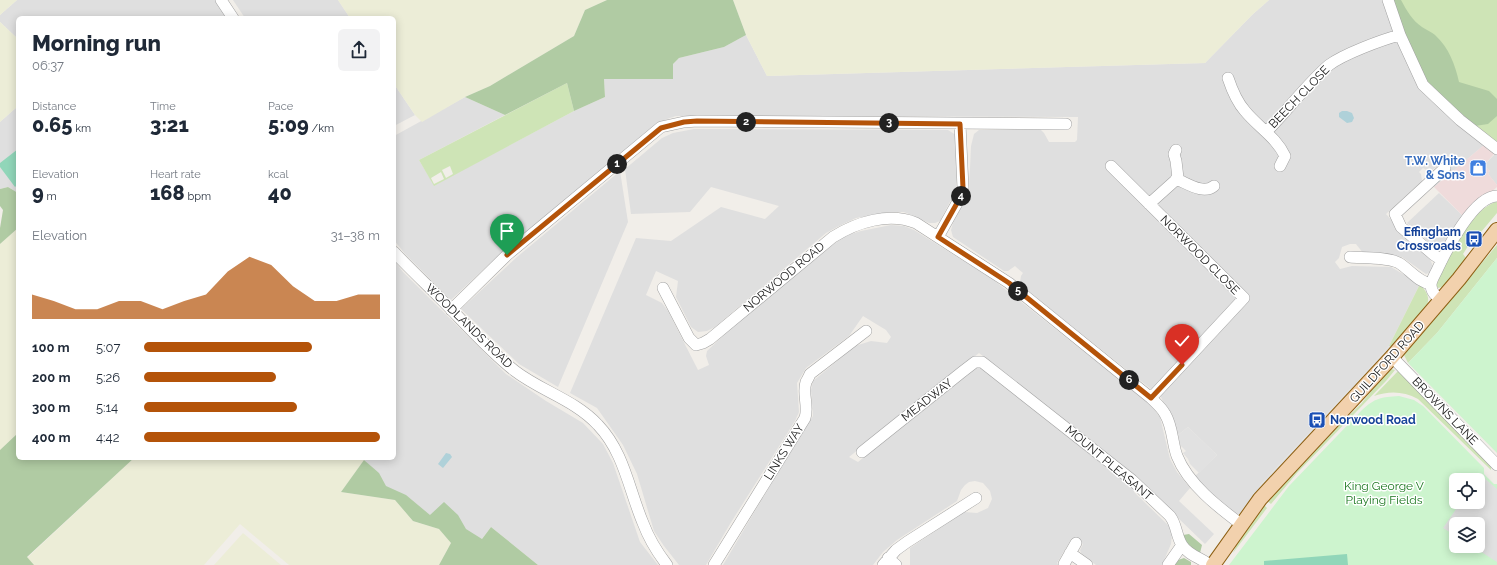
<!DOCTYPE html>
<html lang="en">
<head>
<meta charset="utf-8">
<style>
  body { margin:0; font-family:Raleway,sans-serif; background:#f2f2f3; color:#1f2937; height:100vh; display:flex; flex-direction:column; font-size:15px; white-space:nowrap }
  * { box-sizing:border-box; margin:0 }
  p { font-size:13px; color:#747a83 }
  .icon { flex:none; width:22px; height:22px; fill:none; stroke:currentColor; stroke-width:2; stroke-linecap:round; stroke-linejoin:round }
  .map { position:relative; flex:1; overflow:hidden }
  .details { position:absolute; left:16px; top:16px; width:380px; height:444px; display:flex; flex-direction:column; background:#fff; border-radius:6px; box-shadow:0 2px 10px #0003 }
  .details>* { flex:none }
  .fabs { position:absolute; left:1449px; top:473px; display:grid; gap:8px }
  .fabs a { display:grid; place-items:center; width:36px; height:36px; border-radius:6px; background:#fff; box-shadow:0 2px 10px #0003; font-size:20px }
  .pin { position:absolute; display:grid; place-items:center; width:34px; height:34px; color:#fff; margin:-41px -17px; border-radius:50% 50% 50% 0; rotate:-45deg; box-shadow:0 0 4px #0007 }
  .pin .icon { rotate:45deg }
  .km { position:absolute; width:20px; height:20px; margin:-10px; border-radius:50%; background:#222; color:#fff; font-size:11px; line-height:20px; text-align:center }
  .round { display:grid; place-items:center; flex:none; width:42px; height:42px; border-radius:6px; background:#f2f2f3 }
  .headline { display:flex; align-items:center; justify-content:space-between; height:68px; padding:0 16px }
  h1 { font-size:22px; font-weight:800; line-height:30px }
  .figures { display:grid; grid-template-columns:repeat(3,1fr); gap:6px; height:68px; padding:4px 16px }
  .figures div { display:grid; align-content:center }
  .figures b { font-size:20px; font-weight:800 }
  .figures small { font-size:11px; font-weight:400 }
  .figures p { font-size:11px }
  .chart { height:112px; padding:8px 16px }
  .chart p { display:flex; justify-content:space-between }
  .chart svg { width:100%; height:72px; margin-top:4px; fill:#b45309; opacity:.7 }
  ul { padding:0 16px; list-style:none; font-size:13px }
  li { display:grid; grid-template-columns:64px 48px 1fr; align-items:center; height:30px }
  li i { height:10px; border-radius:5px; background:#b45309 }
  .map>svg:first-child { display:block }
  .residential { fill:#dfdfdf }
  .commercial { fill:#efdbdb }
  .farmland { fill:#ecedd7 }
  .grass { fill:#cee4b6; fill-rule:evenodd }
  .forest { fill:#b0cba3 }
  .park { fill:#cdf4ce; fill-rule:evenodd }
  .pitch { fill:#91d6b9 }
  .parking { fill:#e1e1e1 }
  .water { fill:#afd1d9 }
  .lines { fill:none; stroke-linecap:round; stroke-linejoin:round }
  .minor-casing { stroke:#a2a2a2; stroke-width:12 }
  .major-casing { stroke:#8d5f12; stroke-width:16 }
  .minor { stroke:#fff; stroke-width:11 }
  .major { stroke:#f2d1ad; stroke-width:14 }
  .route-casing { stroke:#fff; stroke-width:8 }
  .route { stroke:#b45309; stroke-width:5 }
  .labels { text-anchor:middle; stroke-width:3; stroke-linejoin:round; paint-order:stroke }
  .street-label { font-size:12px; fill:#212121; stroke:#fff }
  .shop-label { font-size:12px; font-weight:bold; fill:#366cbe; stroke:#fff; text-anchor:end }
  .transit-label { font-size:12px; font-weight:bold; fill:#164399; stroke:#fff; text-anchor:end }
  .park-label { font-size:12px; fill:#19761d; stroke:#fff }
</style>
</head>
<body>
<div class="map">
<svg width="1497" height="565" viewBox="0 0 1497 565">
  <rect width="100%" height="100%" fill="#f1eee9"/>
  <path class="residential" d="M17,0H217L229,18H18V39L0,22V15Z
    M233,0H338L350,18H245Z
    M1269,0H1392L1425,78L1437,94L1484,145L1434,187L1433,185L1450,169L1443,162L1431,171H1428L1423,168L1419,172L1421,174L1422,181L1386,214L1395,224L1428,254L1434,269L1431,272L1426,274L1402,257L1363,253L1356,244H1350L1342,247L1339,258L1335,262L1340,269L1352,266L1391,267L1420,284L1389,346L1356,383L1357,386L1354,390L1350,389L1260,485L1259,494L1245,511L1239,514H1236L1193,478L1217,455L1188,427L1178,435L1175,436L1170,416L1161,397L1025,289L1020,282L1021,276L1023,273L1015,266L1008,271H1004L953,237L951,230L953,223L969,191L971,146L974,134L979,130L1040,129L1044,133L1049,142H1075L1077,140L1078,117L676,116L667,119L648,131L503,251L451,300L405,254L394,240V136L465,97L505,115L419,160L434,185L574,111L605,97L604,79H673V64L679,58L724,47L746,35L767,76L1205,63L1252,15Z
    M394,84L415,115L394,126Z
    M18,106V193L8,187L0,189V122Z
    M694,129L948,130L956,135L959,141L956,190L940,221L935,223H929L904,212H890L856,218L839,226L826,233L715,327L707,331L698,332L691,327L676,297L678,281L656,271L646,295L662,303L668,311L698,370L709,365L706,356L707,351L726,333L798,272L844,236L861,231L891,225L904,226L914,230L991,278L1150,404L1160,417L1170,459L1177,472L1190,488L1179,501L1214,534L1205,544L1148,489L1109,455L979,353L849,457L858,462L973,368L980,366L1137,488L1134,492L1169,526L1172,534L1171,544L1162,565H1096L1081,553L1080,550L1083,544L1072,538L1057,563L1059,565H910V548L964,512L977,513L988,508L992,499L990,491L983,483L975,481L969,482L965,485L961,490L957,501L897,540L883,552L873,565H723L804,428L813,416L811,390L813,381L855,346L871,341L887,343L891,337L886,330L863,316L849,336L806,368L797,383L799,412L795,421L730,524L706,565H679L664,546L654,531L637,474L623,445L597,408L570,393L636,238L671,241L721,207L765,219L779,206L711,187L690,212L631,214L625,169L662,138L673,133Z
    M1496,153H1497V185L1489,175L1488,172L1490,171L1484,165Z
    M620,171L628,222L558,387L519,364L461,309L517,257Z
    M1439,193L1463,216L1442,248H1438L1433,246L1407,223Z
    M394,260L403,272L506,374L546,401L583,423L603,444L613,463L640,542L658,565H538L491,527L482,539L413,521L363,458H394Z"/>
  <path class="commercial" d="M1484,145L1494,154L1484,165L1490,171L1488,172L1489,175L1497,185V187L1463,216L1434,187Z"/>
  <path class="farmland" d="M0,0H17L0,15Z
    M338,0H607L585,10L574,36L490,86L465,97L422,122L415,115L394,84V18H350Z
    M733,0H1269L1252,15L1205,63L767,76L746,35Z
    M0,22L18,39V106L0,122Z
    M18,228V433L0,450V244Z
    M134,458H363L364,460L341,492L395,500L413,521L439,529L451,543L439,565H289L240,524L204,565H34L27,558Z
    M243,533L281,565H214Z"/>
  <path class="grass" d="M1392,0H1497V144L1437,94L1425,78Z
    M567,83L574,111L434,186L419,160ZM450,166L453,174L446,178L442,170ZM441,172L444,179L434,184L431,178Z
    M1495,202H1497V213L1476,238L1474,237L1463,254L1466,258C1459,268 1450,286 1438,288L1436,285C1439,273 1445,264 1450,253C1462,233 1473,212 1495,202Z
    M1497,245V258L1437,333L1408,363L1404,355Z
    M1420,284C1424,289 1429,294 1428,301C1428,310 1400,338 1393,346H1389Z
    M1391,369L1395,370L1386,381L1297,473L1271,504L1266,500L1332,432L1361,404L1387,371Z
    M1399,370L1491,464V470L1418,399C1403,391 1389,391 1374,396Z
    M1263,504L1267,508L1233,553L1239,539Z"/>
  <path class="forest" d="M607,0H733L746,35L724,47L679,58L673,64V79H604L605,97L574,111L567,83L505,115L465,97L490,86L574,36L585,10Z
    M1392,0H1401C1407,11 1412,20 1422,27C1426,30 1432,32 1435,35C1449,48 1455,64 1459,82L1489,91L1497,99V116L1488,124L1475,126C1462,116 1448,106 1437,94C1415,70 1404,30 1392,0Z
    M8,187L18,193V228L0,244V228L3,210L0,206V189Z
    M18,433V458H134L27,557L34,565H0V450Z
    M364,460L379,473L386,486L406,495L430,515L444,502L458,515L466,529L482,539L491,527L538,565H439L451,543L439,529L413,521L395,500L341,492Z
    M1189,534L1202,545L1200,553L1196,552L1183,542V535Z
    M1184,558L1191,562V565H1174L1175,561Z"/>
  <path class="park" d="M1497,258V453L1408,363L1437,333Z
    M1399,396L1414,400L1423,406L1484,468V474L1494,484H1497V565H1229L1289,486L1362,410C1375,398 1381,397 1399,396ZM1456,480H1478V502H1456ZM1456,524H1478V546H1456Z"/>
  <path class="pitch" d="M18,149V184L15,187L0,167V163Z
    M1347,554L1348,565H1264V561Z"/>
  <path class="parking" d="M1389,346H1393L1357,386L1356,383Z
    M1350,389L1354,390L1259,492L1260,485Z
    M1188,427L1217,455L1199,473L1190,464L1188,459L1183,453L1186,451L1180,445L1178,435Z
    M1483,477L1497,489V562L1472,546H1478V524H1456V536L1443,528L1461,502H1478V482Z"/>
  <path class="water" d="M1342,111H1347L1352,113L1354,118L1352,122L1347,123L1339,117V113Z
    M446,453L450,454L452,457L443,468L438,464Z"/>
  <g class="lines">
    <g class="minor-casing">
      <path id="minor" d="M221,0L233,18
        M1388,0L1400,35L1423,85L1460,120L1497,149
        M1228,78C1232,90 1237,102 1245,111C1258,127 1276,137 1285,156L1280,166
        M1266,132C1288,110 1306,85 1329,65C1344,54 1381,40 1400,35
        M1111,166L1244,298L1151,398
        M1176,179C1187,183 1203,195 1214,186
        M1149,204L1178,178L1176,161L1174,154L1176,150
        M938,237L961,196L963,188L960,124
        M394,252C409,268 425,283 441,299C465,323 488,350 515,371C541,391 575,400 598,425C624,452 629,490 643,523C649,539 657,552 667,565
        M1350,257C1363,258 1388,257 1399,263C1410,270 1418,282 1431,284
        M1442,260L1434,255L1401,227L1395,214L1445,168
        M663,288L689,338L696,345L703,343L710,339L833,237C857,222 889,212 916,223L1009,283L1151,398C1156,403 1162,408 1165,414C1173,427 1172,443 1177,456C1188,484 1218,507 1242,525
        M1441,300C1436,296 1431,292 1431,285C1431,280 1436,273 1438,268C1447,249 1474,196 1497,196
        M451,310L507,255L661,127L684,122L697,121L1066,124
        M1392,357L1497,465
        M862,452L962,372L975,362H982L1132,480L1170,516C1177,525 1176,536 1182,545C1188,555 1201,558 1210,565
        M1070,553L1087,565
        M888,558L896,565
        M1064,564L1076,543
        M714,565L805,418C809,406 802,394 806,382C807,380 809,377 810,374L866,331
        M883,565L896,550L907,542L976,498
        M1168,565L1182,545"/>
    </g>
    <g class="major-casing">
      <path id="major" d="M1213,565L1260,499L1392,357L1459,279L1497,230"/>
    </g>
    <use href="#minor" class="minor"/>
    <use href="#major" class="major"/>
  </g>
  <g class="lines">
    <g class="route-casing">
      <path id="route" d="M507,255L661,128L684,122L697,121L960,124L963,188L961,196L938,237L1009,283L1151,398L1182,365"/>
    </g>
    <use href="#route" class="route"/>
  </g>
  <defs>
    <g id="shop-square" transform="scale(0.9)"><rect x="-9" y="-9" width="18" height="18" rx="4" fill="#3f7fe0" stroke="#fff"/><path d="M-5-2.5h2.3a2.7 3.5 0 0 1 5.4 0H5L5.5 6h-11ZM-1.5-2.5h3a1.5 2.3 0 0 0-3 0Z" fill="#fff"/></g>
    <g id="bus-square" transform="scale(0.9)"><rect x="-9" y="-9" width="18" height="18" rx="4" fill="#1a4fb4" stroke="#fff"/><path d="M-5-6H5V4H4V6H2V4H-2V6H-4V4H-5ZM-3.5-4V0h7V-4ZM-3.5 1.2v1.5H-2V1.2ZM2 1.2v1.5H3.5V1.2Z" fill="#fff"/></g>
  </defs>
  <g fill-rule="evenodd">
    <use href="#shop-square" x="1478" y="168"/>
    <use href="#bus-square" x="1474" y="239"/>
    <use href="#bus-square" x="1317" y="420"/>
  </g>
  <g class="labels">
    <g class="street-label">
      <text transform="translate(1299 97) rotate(-46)" y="4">BEECH CLOSE</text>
      <text transform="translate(1200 255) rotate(45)" y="4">NORWOOD CLOSE</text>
      <text transform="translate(784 277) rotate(-40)" y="4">NORWOOD ROAD</text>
      <text transform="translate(469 326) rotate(44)" y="4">WOODLANDS ROAD</text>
      <text transform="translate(1387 362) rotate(-48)" y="4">GUILDFORD ROAD</text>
      <text transform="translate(927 400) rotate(-38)" y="4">MEADWAY</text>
      <text transform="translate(1445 411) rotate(46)" y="4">BROWNS LANE</text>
      <text transform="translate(784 452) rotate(-58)" y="4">LINKS WAY</text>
      <text transform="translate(1109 463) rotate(40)" y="4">MOUNT PLEASANT</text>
    </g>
    <g class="shop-label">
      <text x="1465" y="165">T.W. White<tspan x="1465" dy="14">&amp; Sons</tspan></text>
    </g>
    <g class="transit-label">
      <text x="1461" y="236">Effingham<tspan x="1461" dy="14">Crossroads</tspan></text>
      <text x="1330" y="424" text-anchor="start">Norwood Road</text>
    </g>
    <g class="park-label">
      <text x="1384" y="490">King George V<tspan x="1384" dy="14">Playing Fields</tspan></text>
    </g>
  </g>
</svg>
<div class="fabs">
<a><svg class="icon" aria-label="locate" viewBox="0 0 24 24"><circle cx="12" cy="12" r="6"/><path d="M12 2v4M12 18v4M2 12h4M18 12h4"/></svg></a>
<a><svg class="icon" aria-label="layers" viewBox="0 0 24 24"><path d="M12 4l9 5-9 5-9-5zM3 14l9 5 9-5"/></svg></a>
</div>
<div class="pin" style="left:507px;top:255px;background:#1e9e55"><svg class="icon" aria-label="arrive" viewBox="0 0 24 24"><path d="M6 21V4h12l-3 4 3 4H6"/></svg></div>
<div class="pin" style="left:1182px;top:365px;background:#d93025"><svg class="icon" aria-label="check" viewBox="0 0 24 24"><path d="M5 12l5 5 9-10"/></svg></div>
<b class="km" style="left:617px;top:164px">1</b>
<b class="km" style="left:746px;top:122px">2</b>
<b class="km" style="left:889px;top:123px">3</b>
<b class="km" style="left:961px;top:196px">4</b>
<b class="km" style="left:1018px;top:291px">5</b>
<b class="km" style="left:1129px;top:380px">6</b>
<section class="details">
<div class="headline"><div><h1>Morning run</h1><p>06:37</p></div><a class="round"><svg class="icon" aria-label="share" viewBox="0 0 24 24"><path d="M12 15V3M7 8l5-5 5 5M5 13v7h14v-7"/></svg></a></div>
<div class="figures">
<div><p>Distance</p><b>0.65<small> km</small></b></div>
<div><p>Time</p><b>3:21</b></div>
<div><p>Pace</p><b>5:09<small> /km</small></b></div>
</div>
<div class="figures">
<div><p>Elevation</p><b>9<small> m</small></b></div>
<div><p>Heart rate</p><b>168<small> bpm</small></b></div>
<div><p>kcal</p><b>40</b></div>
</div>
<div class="chart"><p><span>Elevation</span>31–38 m</p>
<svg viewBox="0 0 160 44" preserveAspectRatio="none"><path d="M0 44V29L10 33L20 38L30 38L40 33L50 33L60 38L70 33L80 29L90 15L100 6L110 11L120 24L130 33L140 33L150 29L160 29V44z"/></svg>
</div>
<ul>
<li><b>100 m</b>5:07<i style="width:71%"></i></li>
<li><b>200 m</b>5:26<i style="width:56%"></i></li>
<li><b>300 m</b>5:14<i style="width:65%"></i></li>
<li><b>400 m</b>4:42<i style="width:100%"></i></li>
</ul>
</section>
</div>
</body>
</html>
